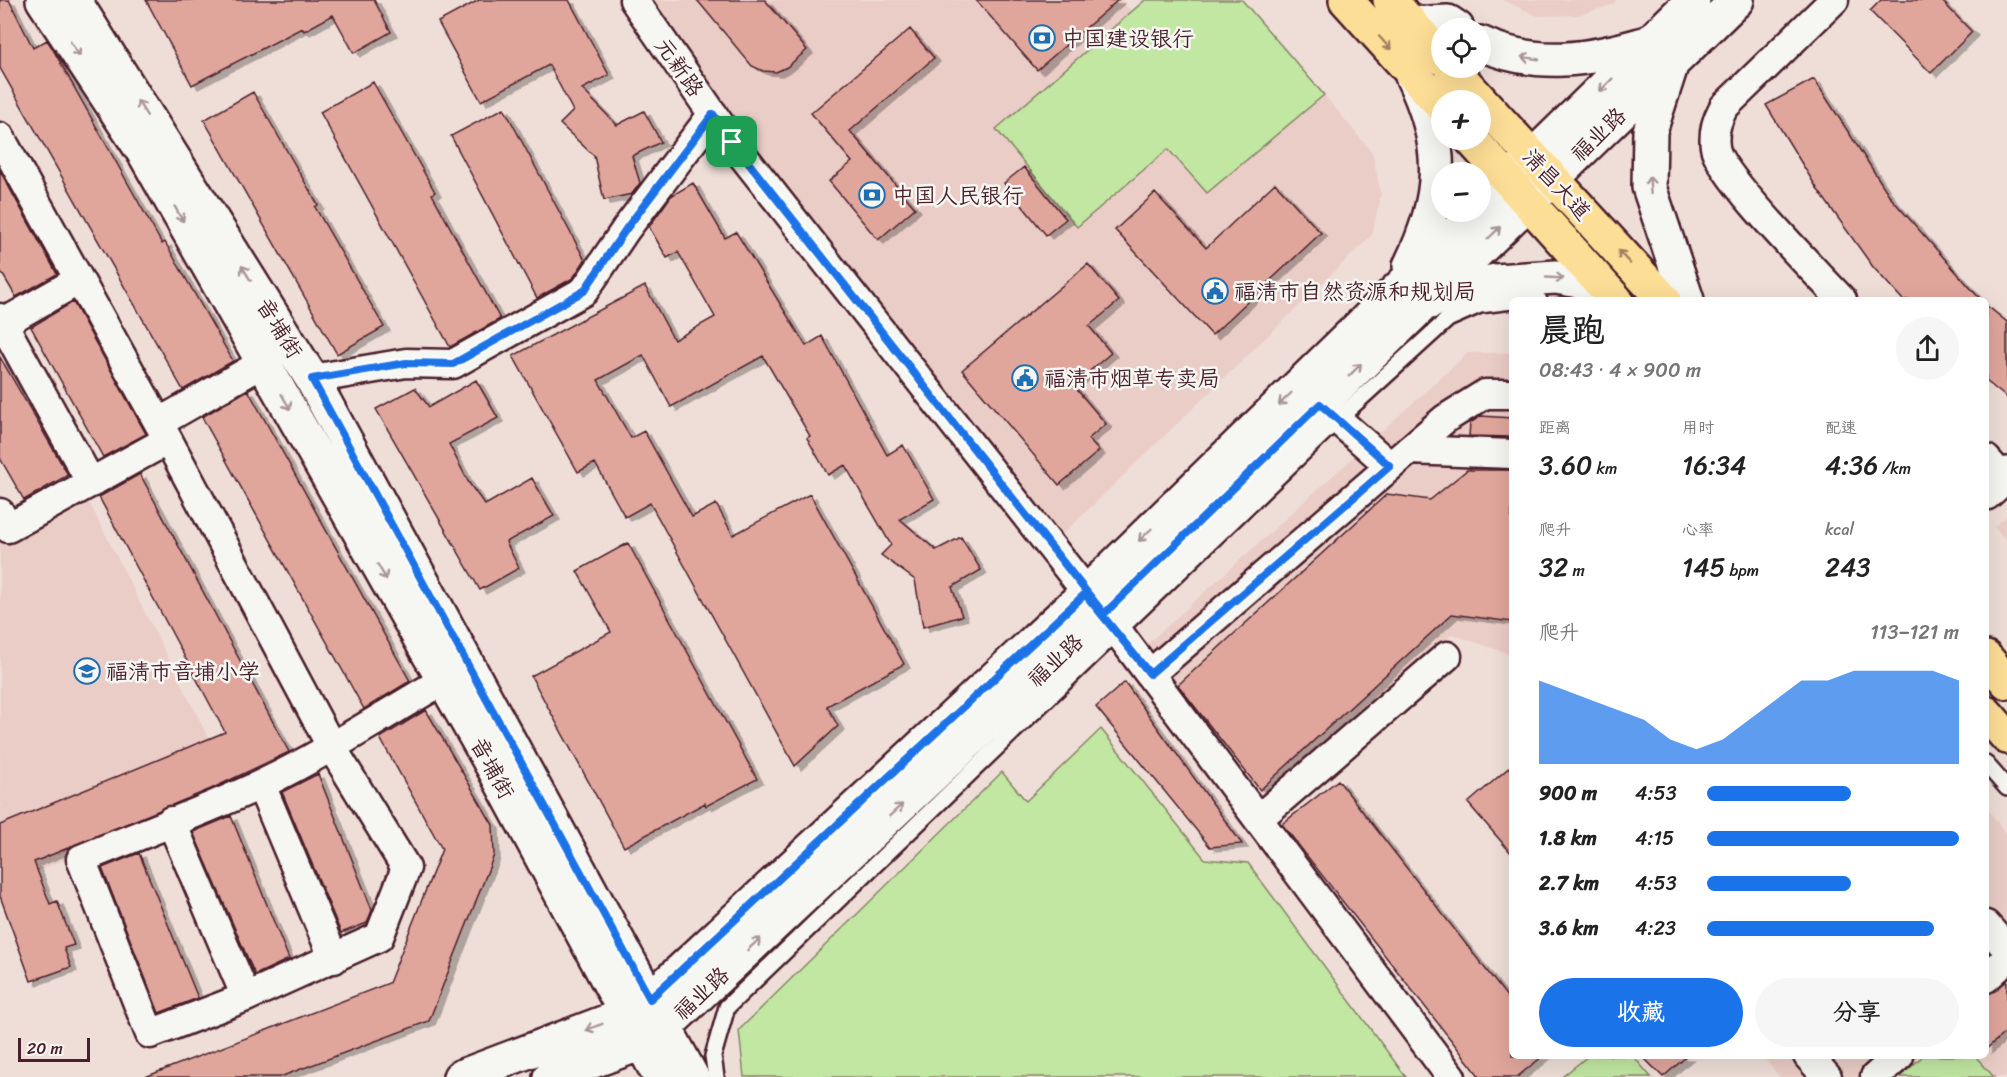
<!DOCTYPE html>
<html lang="zh">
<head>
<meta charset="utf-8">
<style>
  body { margin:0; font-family:Sriracha,"LXGW WenKai TC",sans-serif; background:#f6f6f6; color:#222; height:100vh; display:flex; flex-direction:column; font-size:22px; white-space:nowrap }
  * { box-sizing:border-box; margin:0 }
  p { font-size:20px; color:#767676 }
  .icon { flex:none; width:33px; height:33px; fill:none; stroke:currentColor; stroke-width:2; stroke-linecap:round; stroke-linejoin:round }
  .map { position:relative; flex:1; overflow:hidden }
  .drawer { position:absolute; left:1509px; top:297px; width:480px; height:762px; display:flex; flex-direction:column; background:#fff; border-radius:9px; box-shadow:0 6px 24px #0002 }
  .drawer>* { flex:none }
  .controls { position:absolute; left:1431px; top:18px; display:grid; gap:12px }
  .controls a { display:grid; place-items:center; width:60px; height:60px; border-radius:50%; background:#fff; box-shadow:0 6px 24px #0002; font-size:30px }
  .scale { position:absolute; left:18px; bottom:15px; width:72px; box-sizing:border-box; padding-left:6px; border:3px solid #4a1f2b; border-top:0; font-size:16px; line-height:21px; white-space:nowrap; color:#4a1f2b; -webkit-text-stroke:4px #f6f6f2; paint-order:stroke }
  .pin { position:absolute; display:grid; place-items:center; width:51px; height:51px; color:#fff; margin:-26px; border-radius:12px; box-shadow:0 3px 9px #0006 }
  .round { display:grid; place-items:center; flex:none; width:63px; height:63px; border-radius:32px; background:#f6f6f6 }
  .overview { display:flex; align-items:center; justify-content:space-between; height:102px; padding:0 30px }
  h1 { font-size:33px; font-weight:600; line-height:45px }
  .metrics { display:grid; grid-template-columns:repeat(3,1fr); gap:9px; height:102px; padding:6px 30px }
  .metrics div { display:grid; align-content:center }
  .metrics b { font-size:26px; font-weight:600 }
  .metrics small { font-size:16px; font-weight:400 }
  .metrics p { font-size:16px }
  .chart { height:168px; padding:12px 30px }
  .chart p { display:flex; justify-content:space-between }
  .chart svg { width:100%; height:108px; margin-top:6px; fill:#1a73e8; opacity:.7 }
  .primary-button { display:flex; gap:12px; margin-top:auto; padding:12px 30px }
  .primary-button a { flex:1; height:69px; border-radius:36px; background:#1a73e8; color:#fff; font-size:24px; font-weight:600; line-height:69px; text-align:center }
  .primary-button a+a { background:#f6f6f6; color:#222 }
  ul { padding:0 30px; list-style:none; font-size:20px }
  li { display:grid; grid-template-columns:96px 72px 1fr; align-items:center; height:45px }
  li i { height:15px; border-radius:8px; background:#1a73e8 }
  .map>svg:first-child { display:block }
  .built { fill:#eacdc6 }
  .green { fill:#c1e7a2; stroke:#868366; stroke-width:1.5 }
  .building { fill:#e0a69c; stroke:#4a1f2b; stroke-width:1.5; filter:url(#shadow) }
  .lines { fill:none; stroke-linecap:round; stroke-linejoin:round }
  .service-casing { stroke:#4a1f2b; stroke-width:20 }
  .minor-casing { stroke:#4a1f2b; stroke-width:33 }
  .tertiary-casing { stroke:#4a1f2b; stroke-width:38 }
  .primary-casing { stroke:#4a1f2b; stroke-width:38 }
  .service { stroke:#f6f6f2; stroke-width:15 }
  .minor { stroke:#f6f6f2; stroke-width:28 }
  .tertiary { stroke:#f6f6f2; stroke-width:33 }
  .primary { stroke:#fdde96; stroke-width:33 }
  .oneway { stroke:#a47e60 }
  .oneway2 { stroke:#a99598 }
  .route-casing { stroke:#fff; stroke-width:12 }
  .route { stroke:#1a73e8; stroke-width:8 }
  .labels { text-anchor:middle; stroke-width:5; stroke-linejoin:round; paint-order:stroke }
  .poi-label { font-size:22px; fill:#4a1f2b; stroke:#f6f6f2; text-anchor:start }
  .street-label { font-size:22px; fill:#4a1f2b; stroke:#f6f6f2 }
</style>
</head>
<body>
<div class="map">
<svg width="2007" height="1077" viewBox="0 0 2007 1077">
  <defs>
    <filter id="shadow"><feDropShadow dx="6" dy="4" stdDeviation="0" flood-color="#0004"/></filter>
  </defs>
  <rect width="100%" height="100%" fill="#efded8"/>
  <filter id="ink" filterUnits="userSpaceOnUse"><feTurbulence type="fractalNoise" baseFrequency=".0167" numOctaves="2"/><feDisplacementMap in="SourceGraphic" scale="12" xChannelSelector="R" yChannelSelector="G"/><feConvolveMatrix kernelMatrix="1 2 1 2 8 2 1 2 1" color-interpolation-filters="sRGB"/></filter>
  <g filter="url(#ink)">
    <path class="built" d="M651,0H1121L1132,12L996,129L1076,227L1168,149L1208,192L1324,95L1372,152L1381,195L1372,235L1060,537L924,368L756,149Z
      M1502,0H1617L1612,5L1577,15L1538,16Z
      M1468,353H1512V655L1452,634L1245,813L1122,667Z
      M87,498L234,788L0,887V531Z
      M2007,516V541L1994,527Z
      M1986,807L2007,835V1077H1780L1762,1056H1986Z"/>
    <path class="green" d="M1145,0H1242L1324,95L1207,193L1168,149L1077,227L996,129Z
      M1101,729L1205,859L1248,863L1406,1077H744L739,1030L1002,772L1026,801Z
      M1588,1056H1633L1651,1077H1562Z
      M1923,1056H1975L1994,1077H1900Z"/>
    <path class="building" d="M0,0H9L33,48L47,40L51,46L162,244L165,242L233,361L183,390L0,68Z
      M146,0H374L391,32L354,53L333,15L304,31L302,28L192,85Z
      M479,0H569L609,75L582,89L617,125L644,111L661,142L632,156L640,183L632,194L604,200L594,156L560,124L573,111L549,65L481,101L438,22Z
      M697,0H765L807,50L787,67L776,72L763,71L752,66Z
      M976,0H1118L1037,70Z
      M1881,0H1941L1972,32L1931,73L1870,11Z
      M910,29L934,58L850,131L915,208L878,240L829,181L852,162L811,113Z
      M1814,79L1891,198L1981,300H1903L1873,267L1818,190L1766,105Z
      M373,82L435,192L432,194L500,319L450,347L320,112Z
      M253,92L318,205L315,207L384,327L337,354L204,120Z
      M504,108L585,260L573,278L537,298L451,136Z
      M1024,167L1066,219L1046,235L1004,183Z
      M0,171L57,274L16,297L0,270Z
      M693,183L725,238L736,232L806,346L822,336L887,455L903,445L934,499L900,519L936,550L961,537L981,570L952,587L962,616L923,627L915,580L881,555L891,545L845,465L828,475L807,438L810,436L763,356L671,407L643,355L598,380L631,438L644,431L692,517L716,504L733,535L810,494L904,664L827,706L838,726L795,766L650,503L625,517L595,463L578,472L513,356L645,286L674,340L715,317L678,252L667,258L649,227L671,196Z
      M1275,183L1321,233L1212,335L1115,230L1155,193L1206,248Z
      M1088,264L1119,301L1089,326L1111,353L1073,385L1106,424L1088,439L1099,451L1059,485L962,370Z
      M73,302L146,434L103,457L31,327Z
      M1986,305L2007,322V398L1986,381Z
      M0,357L68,475L24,500L0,458Z
      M476,380L498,418L449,444L469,483L485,505L532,478L554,516L506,542L519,568L480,590L376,409L415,388L429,407Z
      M248,390L410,681L364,709L202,417Z
      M1481,416L1512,418V437L1469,436L1470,423Z
      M1467,470H1512V622L1452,614L1260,790L1178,685L1387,494L1430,500Z
      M140,474L289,752L211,789L34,862L50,904L57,901L74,945L64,948L71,967L31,981L0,896V825L225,732L99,497Z
      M628,543L757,779L706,806L705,803L624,847L531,676L611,632L577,571Z
      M1125,682L1134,695L1242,844L1210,847L1096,707Z
      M426,710L493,825L494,855L429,1021L280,1077H145L389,983L442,849L380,738Z
      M1512,765V854L1468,803Z
      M318,774L372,910L367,923L341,933L282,792Z
      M1338,780L1512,1003V1056H1543L1517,1077H1480L1282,824Z
      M231,816L289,959L255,975L193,832Z
      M139,853L198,998L159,1013L102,868Z
      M2007,981V1031L1986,1049V996Z
      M1642,1056H1687L1663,1077Z"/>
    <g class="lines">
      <g class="service-casing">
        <path id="service" d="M1518,300H1539
          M1986,764L2007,788
          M716,1077L713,1056L727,1007L1337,420L1448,319L1480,305L1512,301"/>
      </g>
      <g class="minor-casing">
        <path id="minor" d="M634,0L732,142L1118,632L1451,1077
          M1834,0L1724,107C1717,120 1713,131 1715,147C1719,175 1817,273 1842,300
          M0,137L168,440
          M0,318L91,483
          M0,325L79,280
          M312,379L406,363L453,364L584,291L626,229L713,114
          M1320,404L1390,466
          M160,422L263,363
          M1409,450L1512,454
          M1986,459L2003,478
          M0,513L8,528L168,440L331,746L406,868L379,937L246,997L150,1034L81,859C141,834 203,812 262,784C324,754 384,715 444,680
          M1150,674L1445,419L1485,394H1512
          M261,785L334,959
          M1258,819L1447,656
          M171,821L246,997
          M1986,925L2007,949
          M1986,978L2007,959
          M1808,1056L1827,1077
          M1875,1077L1899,1056"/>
      </g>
      <g class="tertiary-casing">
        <path id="tertiary" d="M43,0L146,156L493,767L660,1077
          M74,0L312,379L692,1077
          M1410,24L1448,22L1457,28
          M1480,43C1536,69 1590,60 1647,43
          M1671,66L1650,131L1649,187L1687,300
          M1480,208L1693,0
          M1410,266C1444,197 1446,146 1412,76
          M1430,302L1463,288L1495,281L1556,277L1585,282L1608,300
          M1986,493L2007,474
          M460,1077L627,1014L650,999L1085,594L1477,212
          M550,1077L642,1043L665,1027L1104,614L1737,0"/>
      </g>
      <g class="primary-casing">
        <path id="primary" d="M1346,0L1442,106
          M1390,0L1442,58
          M1451,68L1664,300
          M1472,140L1616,300
          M1986,658L2007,682
          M1986,713L2007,737"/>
      </g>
      <use href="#service" class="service"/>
      <use href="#minor" class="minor"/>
      <use href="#tertiary" class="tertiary"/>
      <use href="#primary" class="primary"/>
    </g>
    <defs><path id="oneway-shaft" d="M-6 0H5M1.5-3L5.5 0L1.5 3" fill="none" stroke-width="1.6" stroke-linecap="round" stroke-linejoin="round" transform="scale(1.5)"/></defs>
    <g class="oneway">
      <use href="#oneway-shaft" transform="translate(1385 43) rotate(48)"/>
      <use href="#oneway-shaft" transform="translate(1624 257) rotate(-133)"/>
    </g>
    <g class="oneway2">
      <use href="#oneway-shaft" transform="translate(75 49) rotate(57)"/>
      <use href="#oneway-shaft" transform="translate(1530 58) rotate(-171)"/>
      <use href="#oneway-shaft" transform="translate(1606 85) rotate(135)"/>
      <use href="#oneway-shaft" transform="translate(142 108) rotate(-122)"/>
      <use href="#oneway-shaft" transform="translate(1650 185) rotate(-94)"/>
      <use href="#oneway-shaft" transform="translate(179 214) rotate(60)"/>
      <use href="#oneway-shaft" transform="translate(1494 233) rotate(-44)"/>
      <use href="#oneway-shaft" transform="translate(246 273) rotate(-122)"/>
      <use href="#oneway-shaft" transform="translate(1555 278) rotate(3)"/>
      <use href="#oneway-shaft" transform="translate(1355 370) rotate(-45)"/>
      <use href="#oneway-shaft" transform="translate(1285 399) rotate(136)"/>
      <use href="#oneway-shaft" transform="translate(286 402) rotate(60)"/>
      <use href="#oneway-shaft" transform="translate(1145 535) rotate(136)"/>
      <use href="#oneway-shaft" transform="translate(382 572) rotate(60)"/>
      <use href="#oneway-shaft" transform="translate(896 810) rotate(-43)"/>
      <use href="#oneway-shaft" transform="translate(754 944) rotate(-43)"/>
      <use href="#oneway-shaft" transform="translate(594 1027) rotate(159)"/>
    </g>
  </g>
  <g class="lines" filter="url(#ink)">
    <g class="route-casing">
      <path id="route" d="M732,142L713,114L626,229L584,291L453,364L406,363L312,379L650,999L1085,594L1150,674L1390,466L1320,404L1104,614L732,142"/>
    </g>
    <use href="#route" class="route"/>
  </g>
  <defs>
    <g id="bank-ring" transform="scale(1.35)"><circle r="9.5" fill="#f6f6f2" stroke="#1f6fb2" stroke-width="1.5"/><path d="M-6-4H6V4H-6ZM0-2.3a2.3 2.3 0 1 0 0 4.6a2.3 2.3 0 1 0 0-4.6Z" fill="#1f6fb2"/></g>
    <g id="civic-ring" transform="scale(1.35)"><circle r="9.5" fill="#f6f6f2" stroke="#1f6fb2" stroke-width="1.5"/><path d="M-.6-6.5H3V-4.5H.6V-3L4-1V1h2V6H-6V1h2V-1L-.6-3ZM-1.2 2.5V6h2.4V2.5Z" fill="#1f6fb2"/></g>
    <g id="school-ring" transform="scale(1.35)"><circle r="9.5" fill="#f6f6f2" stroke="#1f6fb2" stroke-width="1.5"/><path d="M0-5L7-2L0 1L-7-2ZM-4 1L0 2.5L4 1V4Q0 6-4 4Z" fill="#1f6fb2"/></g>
  </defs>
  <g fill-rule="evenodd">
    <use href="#bank-ring" x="1042" y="38"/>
    <use href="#bank-ring" x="872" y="195"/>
    <use href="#civic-ring" x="1215" y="291"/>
    <use href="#civic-ring" x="1025" y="378"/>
    <use href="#school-ring" x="87" y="671"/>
  </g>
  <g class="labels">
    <g class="poi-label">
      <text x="1062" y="46">中国建设银行</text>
      <text x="892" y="203">中国人民银行</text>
      <text x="1234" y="299">福清市自然资源和规划局</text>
      <text x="1044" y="386">福清市烟草专卖局</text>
      <text x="106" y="679">福清市音埔小学</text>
    </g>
    <g class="street-label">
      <text transform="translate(680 67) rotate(55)" y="8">元新路</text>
      <text transform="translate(1598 134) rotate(-44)" y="8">福业路</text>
      <text transform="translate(1557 184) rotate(47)" y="8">清昌大道</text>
      <text transform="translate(280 328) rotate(58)" y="8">音埔街</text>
      <text transform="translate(1055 660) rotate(-43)" y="8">福业路</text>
      <text transform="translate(493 768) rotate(61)" y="8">音埔街</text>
      <text transform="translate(701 993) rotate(-43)" y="8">福业路</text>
    </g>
  </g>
</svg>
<div class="controls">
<a><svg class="icon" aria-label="locate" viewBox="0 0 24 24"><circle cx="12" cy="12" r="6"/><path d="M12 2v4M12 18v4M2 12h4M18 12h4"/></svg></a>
<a>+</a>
<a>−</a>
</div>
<div class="scale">20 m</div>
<div class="pin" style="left:732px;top:142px;background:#1e9e55"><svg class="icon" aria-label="arrive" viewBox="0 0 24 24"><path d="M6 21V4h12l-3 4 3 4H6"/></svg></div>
<section class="drawer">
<div class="overview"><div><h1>晨跑</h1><p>08:43 · 4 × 900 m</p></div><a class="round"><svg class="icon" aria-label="share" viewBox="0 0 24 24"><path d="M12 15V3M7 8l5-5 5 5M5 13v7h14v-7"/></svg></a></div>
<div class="metrics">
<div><p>距离</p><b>3.60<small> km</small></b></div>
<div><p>用时</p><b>16:34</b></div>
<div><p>配速</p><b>4:36<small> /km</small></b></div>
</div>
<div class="metrics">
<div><p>爬升</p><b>32<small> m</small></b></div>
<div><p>心率</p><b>145<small> bpm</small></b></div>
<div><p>kcal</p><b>243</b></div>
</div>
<div class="chart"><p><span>爬升</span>113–121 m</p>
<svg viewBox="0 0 160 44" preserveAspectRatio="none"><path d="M0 44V10L10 14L20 18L30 22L40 26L50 34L60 38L70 34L80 26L90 18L100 10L110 10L120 6L130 6L140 6L150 6L160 10V44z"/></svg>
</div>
<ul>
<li><b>900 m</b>4:53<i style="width:57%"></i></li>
<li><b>1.8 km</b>4:15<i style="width:100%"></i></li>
<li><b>2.7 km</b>4:53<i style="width:57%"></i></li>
<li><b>3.6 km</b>4:23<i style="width:90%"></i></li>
</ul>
<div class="primary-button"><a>收藏</a><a>分享</a></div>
</section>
</div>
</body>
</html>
